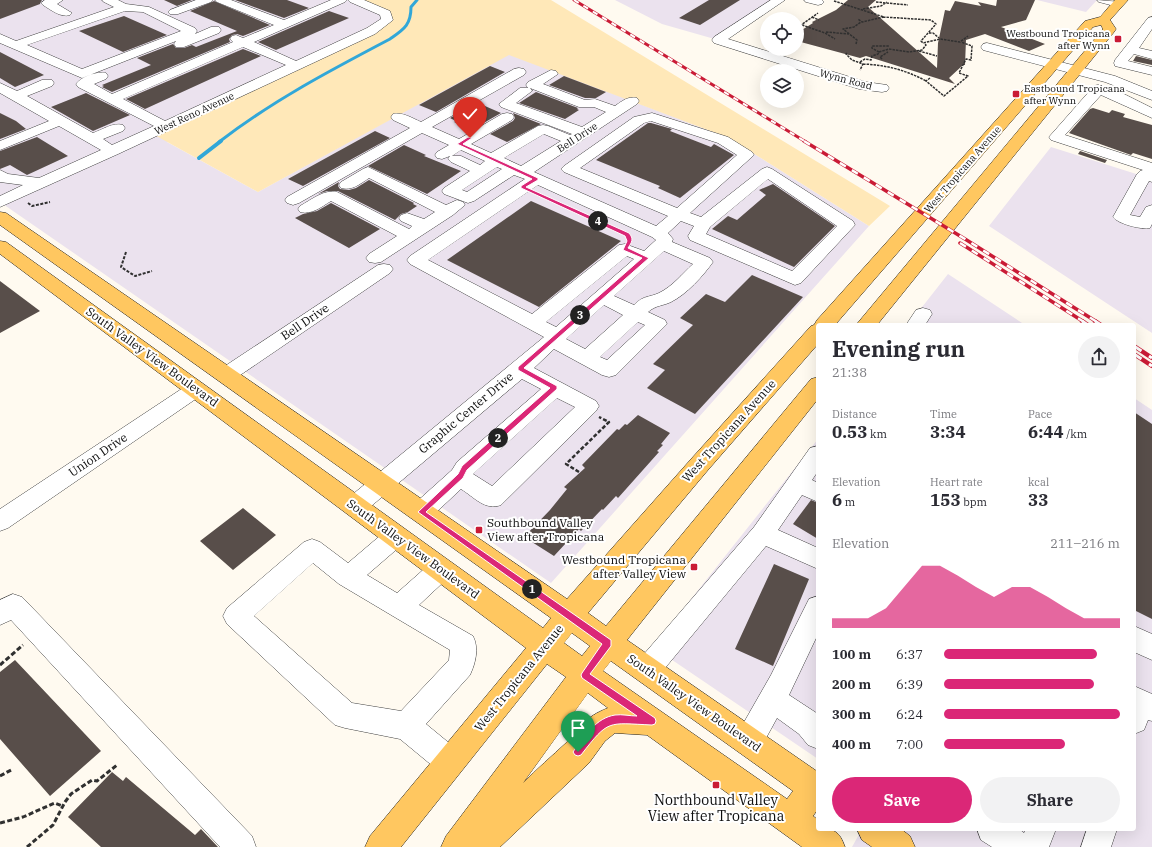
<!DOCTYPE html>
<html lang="en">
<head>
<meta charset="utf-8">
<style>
  body { margin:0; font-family:"IBM Plex Serif",serif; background:#f2f2f3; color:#2b2b33; height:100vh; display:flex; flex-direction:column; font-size:15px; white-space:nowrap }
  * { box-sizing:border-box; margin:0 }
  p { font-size:13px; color:#7c7c81 }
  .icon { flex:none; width:22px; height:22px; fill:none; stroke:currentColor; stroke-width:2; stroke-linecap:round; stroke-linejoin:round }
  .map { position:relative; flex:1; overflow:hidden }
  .panel { position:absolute; left:816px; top:323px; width:320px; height:508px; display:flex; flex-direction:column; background:#fff; border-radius:4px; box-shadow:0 4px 16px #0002 }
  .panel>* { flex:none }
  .controls { position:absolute; left:760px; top:12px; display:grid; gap:8px }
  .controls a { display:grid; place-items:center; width:44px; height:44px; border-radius:50%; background:#fff; box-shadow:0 4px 16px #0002; font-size:20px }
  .pin { position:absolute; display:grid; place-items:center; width:34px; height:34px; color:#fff; margin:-41px -17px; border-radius:50% 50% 50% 0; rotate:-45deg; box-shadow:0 0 4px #0007 }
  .pin .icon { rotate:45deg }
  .km { position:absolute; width:20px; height:20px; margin:-10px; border-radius:50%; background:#222; color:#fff; font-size:11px; line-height:20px; text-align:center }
  .round { display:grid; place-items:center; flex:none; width:42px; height:42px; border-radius:21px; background:#f2f2f3 }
  .headline { display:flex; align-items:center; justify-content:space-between; height:68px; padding:0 16px }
  h1 { font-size:22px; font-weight:800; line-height:30px }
  .figures { display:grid; grid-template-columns:repeat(3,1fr); gap:6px; height:68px; padding:4px 16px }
  .figures div { display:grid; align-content:center }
  .figures b { font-size:17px; font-weight:800 }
  .figures small { font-size:11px; font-weight:400 }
  .figures p { font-size:11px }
  .chart { height:112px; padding:8px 16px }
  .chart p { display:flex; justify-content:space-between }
  .chart svg { width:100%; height:72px; margin-top:4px; fill:#db2777; opacity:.7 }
  .cta { display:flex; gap:8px; margin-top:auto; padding:8px 16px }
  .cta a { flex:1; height:46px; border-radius:24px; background:#db2777; color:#fff; font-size:16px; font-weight:800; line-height:46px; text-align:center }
  .cta a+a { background:#f2f2f3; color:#2b2b33 }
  ul { padding:0 16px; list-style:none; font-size:13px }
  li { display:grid; grid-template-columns:64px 48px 1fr; align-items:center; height:30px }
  li i { height:10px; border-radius:5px; background:#db2777 }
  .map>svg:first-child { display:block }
  .industrial { fill:#ebe2ee }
  .sand { fill:#ffe8b8 }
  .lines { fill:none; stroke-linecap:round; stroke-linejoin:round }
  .stream-far1 { stroke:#31a7d8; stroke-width:3 }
  .stream { stroke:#31a7d8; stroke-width:4 }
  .building { fill:#584e4a }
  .minor-casing { stroke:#414141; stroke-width:1 }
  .major-casing { stroke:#1f1f1f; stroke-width:1 }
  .path-far3 { stroke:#303030; stroke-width:1.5; stroke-dasharray:2.5 1; stroke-linecap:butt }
  .path-far2 { stroke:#303030; stroke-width:2; stroke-dasharray:3 1.5; stroke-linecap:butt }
  .path-far1 { stroke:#303030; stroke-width:2.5; stroke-dasharray:4 2; stroke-linecap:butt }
  .path { stroke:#303030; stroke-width:3; stroke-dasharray:5 2.5; stroke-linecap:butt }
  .minor { fill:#fff; fill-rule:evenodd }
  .major { fill:#ffc760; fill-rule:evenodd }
  .rail-far2-casing { stroke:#ca1b36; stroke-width:3 }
  .rail-far1-casing { stroke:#ca1b36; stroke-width:3.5 }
  .rail-casing { stroke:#ca1b36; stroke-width:4.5 }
  .rail-far2 { stroke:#fff; stroke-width:2; stroke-dasharray:5.5; stroke-linecap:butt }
  .rail-far1 { stroke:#fff; stroke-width:2.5; stroke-dasharray:7; stroke-linecap:butt }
  .rail { stroke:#fff; stroke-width:3; stroke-dasharray:9; stroke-linecap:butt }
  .route { fill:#db2777; stroke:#fff }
  .poi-dot { fill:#ca1b36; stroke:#fff; stroke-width:1.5 }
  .labels { text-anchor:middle; stroke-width:4; stroke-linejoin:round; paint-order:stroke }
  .far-poi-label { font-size:10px; fill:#0e0e0e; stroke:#fff; text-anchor:end }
  .far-street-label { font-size:10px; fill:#0e0e0e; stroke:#fff }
  .street-label { font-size:12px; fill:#0e0e0e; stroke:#fff }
  .poi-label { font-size:12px; fill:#0e0e0e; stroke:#fff; text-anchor:start }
  .near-poi-label { font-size:14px; fill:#0e0e0e; stroke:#fff }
</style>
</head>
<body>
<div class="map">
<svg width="1152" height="847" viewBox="0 0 1152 847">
  <rect width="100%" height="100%" fill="#fffaf0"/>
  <path class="industrial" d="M0,0H354L387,16L167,142L258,192L509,54L729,138L869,226L551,583L0,202Z
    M615,0H779L718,40L662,24Z
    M1037,0H1097L1086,12Z
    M1051,147L1152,179V333L989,226Z
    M948,274L1025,325H908Z
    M1134,398L1152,410V847H852L862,829H1134Z
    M818,439V759L653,647Z"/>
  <path class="sand" d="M354,0H551L890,206L869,226L729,138L509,55L258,192L151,133L371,31L387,17Z"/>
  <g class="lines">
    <path class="stream-far1" d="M219,142C272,101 331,70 390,39C404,29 411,25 411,7L417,0"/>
    <path class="stream" d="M199,158L221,141"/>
  </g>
  <path class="building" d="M0,0H42L40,3V4L0,19Z
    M164,0H192L177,6Z
    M235,0H287L309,8L284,18Z
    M709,0H740L700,25L679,18Z
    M848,0H876L868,7L937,68L938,43L945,10L950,11L955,1L981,6L978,2L996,6L997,0H1035L1026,20L1001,27L1045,44L1029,51L985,34L966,40L965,65H963L949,78L955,84L866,56L860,58L797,41V33L813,23L812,22L836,10Z
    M214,1L270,25L243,36L237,34L232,35L229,39L230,42L112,92L102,87L104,86L102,85L151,65L137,58L173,44L176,48H184L192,45L196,47L237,31L190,11Z
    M329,11L349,18L276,50L258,42Z
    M124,16L167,35L123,52L79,31Z
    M243,49L261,56L145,109L126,99Z
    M0,52L44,75L15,87L0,78Z
    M1136,56L1152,60V65L1133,61Z
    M490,66L505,72L436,112L419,105Z
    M564,76L606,92L596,98H585L549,85Z
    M536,92L578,108L577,109L579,110L565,119L519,103Z
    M86,93L130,115L93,131L51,107Z
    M478,103L501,113L473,129L454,122L456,121L450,118Z
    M1093,108L1109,113L1112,110L1125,114L1123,117L1152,125V159L1133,153L1131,155L1069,133L1090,109Z
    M0,113L16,121L26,129L0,139Z
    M513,113L541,124L507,142L490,134L513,121L515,118Z
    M648,123H651L672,129L670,131L711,147L714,144L734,155L680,198L658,188L660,186L596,160Z
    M375,131L390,138L303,186L288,179Z
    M37,137L68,156L27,175L10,165L0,169V151Z
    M404,145L426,155L424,156L461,171L427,194L368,166Z
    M1080,151L1107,160L1105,163L1078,154Z
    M369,180L414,203L413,204L417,206L408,212L401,214L395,220L338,191H327L318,194L339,182L338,186L340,189L349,190L356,188Z
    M773,184L835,226L794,267L712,229L728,216L737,220L766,195L759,190Z
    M531,201L621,241L539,307L447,260Z
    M331,203L380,229L349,248L295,218L303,214L317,211Z
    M752,275L803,297L695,414L647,388L665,370L653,364L693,325L680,318L706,294L725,302Z
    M0,281L40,311L0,333Z
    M1134,412L1152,424V619L1134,610Z
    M638,415L670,433L661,444L663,445L657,451L659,452L618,498L616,496L603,510L602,509L581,531L579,529L554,556L524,537L550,510L567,489L564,487L585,468L582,465L617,429L619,430L625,424L627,425Z
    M811,500L818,503V539L793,524Z
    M243,508L276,535L233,570L200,541Z
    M774,564L809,579L773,666L735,649Z
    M15,660L101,751L50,796L0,739V672Z
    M112,772L123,781L126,777L195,835L201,829L218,847H101L68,817Z"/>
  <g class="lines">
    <g class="minor-casing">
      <path id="minor" d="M45,0H63L57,4L72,13L70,15C61,18 51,10 43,5L41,3Z
        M102,0H118L126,4L149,7L195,28L197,31L195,34L211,27H219L221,30L219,33L184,47H176L174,44L176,41L82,78L0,43V34L16,41L114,7L104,2ZM125,11L143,12L181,31L82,69L27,45Z
        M196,0H213L211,2L178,14H170L168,12L170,10Z
        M215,0H231L284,20L331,0H347L345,2L254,42L296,61L367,28L381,19L380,15L350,2L348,0H364L390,11L393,20L375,34L118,154L0,207V196L23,185L0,182V170L8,174L39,178L101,150L59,126L0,150V141L49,121L0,93V83L17,91L42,80H52L54,83L52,86L27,96L93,133C102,130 113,122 123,125L125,128L123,131L103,139L112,145L154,126L78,87L76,84C81,77 97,71 106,73L108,76L106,79L94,84L112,94L233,42L230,39L232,36L236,35L243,38L274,25L217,2ZM243,47L286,65L165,121L123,99Z
        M771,0H785L728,39L866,82L887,85L889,88L887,91L882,92L859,89L714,43L712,40L714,37Z
        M804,0H822L824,2L822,4L818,5L806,2Z
        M1097,0L1122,2L1124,4L1122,6L1118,7L1099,2Z
        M1152,17V29L1139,48L1152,51V59L1134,54L1128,61L1152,67V75L1115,66L1114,63L1115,60L1148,18Z
        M987,43L1115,76L1152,91V100L1105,82L983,50L981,47L983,44Z
        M519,68L524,69L526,72L524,75L432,127L459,139L502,114L507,113L512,114L514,117L512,120L471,144L491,153L538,126L543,125L548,126L570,135L572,134L501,107L499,104L520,88H528L526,85L528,82L551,70L556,71L558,74L543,84L585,100L595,99L615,106C622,101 628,96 637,98L639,101L637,104L534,172L656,226L668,216L564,172L561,169L564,166L634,117L652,113L728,137L752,152L754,155L690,213L701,217L762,169L767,167L772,169L853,221L855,225L801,283L795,285L690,240L688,236L694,226L681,221L668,233L673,239L672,242L710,258L713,262C703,276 687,294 671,302C663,306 656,305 648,312L665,320L667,324L616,375L609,377L602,375L554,349L534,368L596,401L599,406L596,411L501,505C485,511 474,497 461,489L429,519L421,521L413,519L410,512L413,505L452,470L457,462L541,389L522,379L363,513L355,515L347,513L344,506L347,499L544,337L410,264L407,260L410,256L525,179L514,175L474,201L468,203L444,194L442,191L444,188L470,171L451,162L448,159L450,156L442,159L437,158L435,155L437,152L449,145L422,133L299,203L293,205L287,203L285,200L287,197L410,128L393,120L391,117L393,114C403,112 412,118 421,122L514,69ZM530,88L579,107H594L606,112L582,127L516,103L532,91ZM651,121L718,143L737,155L677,208L580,168L644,123ZM544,134L561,141L521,166L504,158ZM461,150L485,161L480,165L461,156H452ZM497,167L502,169L467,192L462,190ZM768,179L837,226L792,271L706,234L710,227ZM538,185L652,237L656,240L644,251L625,244L619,245L532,314L428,260ZM664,251L693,264C682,274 673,286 659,293C648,298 644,295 634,305L614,296ZM627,256L634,259L556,327L546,322ZM604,305L623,315L585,349L566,339ZM638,322L645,325L607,360L600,357ZM557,398L575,407L492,486L473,474Z
        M1099,85L1124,94L1152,108V118L1101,95L1065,135L1152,163V182L1149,181L1130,215L1140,217L1146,207L1152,205V224L1150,228C1142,230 1118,224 1113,217L1137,174L1140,171L1143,170L1051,140L1049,137L1094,86Z
        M368,167L446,205L457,200L463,202L465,205L453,215L381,262L375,263L369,262L366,258L369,254L397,236L331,201C321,207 312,215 300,212L298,209L300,206C311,200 324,189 337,192L409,229L412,226L401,221L399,218L401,215L407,213L424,219L435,212L369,178C360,184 352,191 341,188L339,185L341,182L363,169Z
        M384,264L390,265L393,269L390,273L233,380L226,382L219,380L216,375L219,370L378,265Z
        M923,308L930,310L932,314L925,325H906L916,310Z
        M196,382L203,384L206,389L203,394L8,528L0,531V509L189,384Z
        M818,446V471L812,480L818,483V502L802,495L778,530L818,548V569L766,546L656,679L647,682L638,679L634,670L638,661L754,527L810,448Z
        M396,526L404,529L408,536L404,543L367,575L397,593L432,562L441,559L450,562L453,569L450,576L419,605L473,636C479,648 476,662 470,675L426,724L460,752L464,762L460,772L450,776L440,772L400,739L345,728L335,725L227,624L223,616L227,608L304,542L312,539L320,542L348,563L388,529ZM313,563L339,584L450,650L449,660L401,711L352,703L254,616Z
        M13,594L22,597L252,836L256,847H220L11,620L0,625V600Z
        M818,596V634L789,695L818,714V749L808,745L799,734L777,718L759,751L749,755L739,751L735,741L739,731L771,675L809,599Z
        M1134,626L1152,634V660L1134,652Z
        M1134,686L1152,694V721L1148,720L1144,730L1134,734Z
        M977,829H1019L1024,833L1026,829H1056L1049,847H992L981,840Z
        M1087,829H1117L1111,847H1081Z"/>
    </g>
    <g class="major-casing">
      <path id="major" d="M1115,0H1128L1110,20L1116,29L1114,32L877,325H856L1103,29L1101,25L1093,27L835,325H818V344L708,470L588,613L606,626L811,379L818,377V399L627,640L818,772V809L813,816L818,820V829C835,829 839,831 845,847H802L647,735L615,733L605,741L589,763L500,847H441L446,836L566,677L547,664L401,847H365L370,836L526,648L0,254V241L6,242L543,628L551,618L0,225V212L6,213L567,599L692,458L811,326L814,325L817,320L1085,21L1100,17ZM572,633L590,646L582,656L564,643ZM611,661L793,791L787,799L603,671ZM588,693L608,708C583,718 584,725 566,743C552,756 537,769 523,783Z
        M857,829H901L910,836L915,847H872L862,840Z"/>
    </g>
    <path class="path-far3" d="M834,1L884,17L862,22L858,19
      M876,2L908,5
      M863,9L881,6L887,2
      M812,17L819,20
      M883,17L931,20L936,24L921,41L923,43L940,39L960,42L968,36
      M802,25L825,33L835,39
      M797,28L818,13
      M826,32L849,34
      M929,33H933L939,38
      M856,44L857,40L843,29L854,27L861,22
      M919,51L937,56
      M879,52L889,49L909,52L922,50L926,45L924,43
      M847,53L846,54L852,60L863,64L860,70
      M882,59L880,57L888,52
      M860,62L865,59L871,60L872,56L878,54L879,52L872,48V46H889
      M863,64C886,65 906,70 926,81
      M930,78L926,81L944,96L968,76L959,73L966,59L971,60L972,46L961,42"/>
    <path class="path-far2" d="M28,203L32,206L50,202
      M126,252L121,267L135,276L152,271"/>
    <path class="path-far1" d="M579,472L566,464L609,422L599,417"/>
    <path class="path" d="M0,665L23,645
      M0,776L13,769
      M0,823L23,817L55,803L62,806
      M27,847L53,825L65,802L71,794L92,780L97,781L117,765"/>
    <use href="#minor" class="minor"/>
    <use href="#major" class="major"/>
    <g class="rail-far2-casing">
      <path id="rail-far2" d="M574,0L806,142"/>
    </g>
    <g class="rail-far1-casing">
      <path id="rail-far1" d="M804,141L965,239L1097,322
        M960,243L1084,322"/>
    </g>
    <g class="rail-casing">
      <path id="rail" d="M1082,321L1088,325
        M1095,321L1101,325
        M1134,346L1152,358
        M1134,354L1152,366"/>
    </g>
    <use href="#rail-far2" class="rail-far2"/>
    <use href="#rail-far1" class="rail-far1"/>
    <use href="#rail" class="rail"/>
  </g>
  <path class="route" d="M468,137L472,138L463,144L538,178V180L526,187L629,233C634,239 632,242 628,248L649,258L524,368L557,386V389L467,470L463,478L426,512L611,640V646L590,674L655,718L656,721L655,724L652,725C607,723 609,719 581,755L578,756L575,755L573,752L575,749C586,735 596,718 615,715C622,714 630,716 637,716L582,678L581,675L582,673L602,644L418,512L458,474L462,466L550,388L518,370V367L642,258L623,250L627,241L625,236L521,188V186L532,179L457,144Z"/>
  <g class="poi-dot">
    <rect x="1114" y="35" width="8" height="8" rx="2"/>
    <rect x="1012" y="90" width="8" height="8" rx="2"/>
    <rect x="475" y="526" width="8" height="8" rx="2"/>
    <rect x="690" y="563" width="8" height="8" rx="2"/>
    <rect x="712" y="781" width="8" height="8" rx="2"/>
  </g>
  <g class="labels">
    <g class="far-poi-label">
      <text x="1110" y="37">Westbound Tropicana<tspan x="1110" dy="12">after Wynn</tspan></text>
      <text x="1024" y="92" text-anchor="start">Eastbound Tropicana<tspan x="1024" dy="12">after Wynn</tspan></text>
    </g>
    <g class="far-street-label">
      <text transform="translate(846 79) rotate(15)" y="4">Wynn Road</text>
      <text transform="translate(194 113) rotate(-25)" y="4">West Reno Avenue</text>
      <text transform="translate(577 137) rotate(-33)" y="4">Bell Drive</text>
      <text transform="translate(962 169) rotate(-49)" y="4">West Tropicana Avenue</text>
    </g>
    <g class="street-label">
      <text transform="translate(305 322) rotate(-34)" y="4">Bell Drive</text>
      <text transform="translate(152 357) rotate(36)" y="4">South Valley View Boulevard</text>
      <text transform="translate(466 413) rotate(-40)" y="4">Graphic Center Drive</text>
      <text transform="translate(729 431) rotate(-48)" y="4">West Tropicana Avenue</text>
      <text transform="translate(98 455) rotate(-34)" y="4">Union Drive</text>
      <text transform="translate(413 549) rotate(36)" y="4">South Valley View Boulevard</text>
      <text transform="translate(519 678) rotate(-51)" y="4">West Tropicana Avenue</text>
      <text transform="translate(694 703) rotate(35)" y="4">South Valley View Boulevard</text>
    </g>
    <g class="poi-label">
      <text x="487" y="527">Southbound Valley<tspan x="487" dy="14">View after Tropicana</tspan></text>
      <text x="686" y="564" text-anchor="end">Westbound Tropicana<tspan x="686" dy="14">after Valley View</tspan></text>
    </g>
    <g class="near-poi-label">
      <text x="716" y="805">Northbound Valley<tspan x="716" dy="16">View after Tropicana</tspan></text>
    </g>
  </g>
</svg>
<div class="controls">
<a><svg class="icon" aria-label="locate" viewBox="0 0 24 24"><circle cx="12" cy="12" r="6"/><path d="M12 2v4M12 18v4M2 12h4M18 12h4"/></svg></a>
<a><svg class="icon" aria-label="layers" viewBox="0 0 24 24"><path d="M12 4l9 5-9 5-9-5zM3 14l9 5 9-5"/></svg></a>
</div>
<div class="pin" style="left:578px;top:752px;background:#1e9e55"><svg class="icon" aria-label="arrive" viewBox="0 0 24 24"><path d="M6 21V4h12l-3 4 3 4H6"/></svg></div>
<div class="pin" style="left:470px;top:138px;background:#d93025"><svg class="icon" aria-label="check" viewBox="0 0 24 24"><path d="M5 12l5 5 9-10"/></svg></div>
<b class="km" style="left:532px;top:589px">1</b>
<b class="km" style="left:498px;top:438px">2</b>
<b class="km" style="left:580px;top:315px">3</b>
<b class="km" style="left:598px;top:221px">4</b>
<section class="panel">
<div class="headline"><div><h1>Evening run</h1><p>21:38</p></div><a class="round"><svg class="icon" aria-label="share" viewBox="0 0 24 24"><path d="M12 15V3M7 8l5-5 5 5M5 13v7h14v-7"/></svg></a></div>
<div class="figures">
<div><p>Distance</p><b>0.53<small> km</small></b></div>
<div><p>Time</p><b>3:34</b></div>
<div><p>Pace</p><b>6:44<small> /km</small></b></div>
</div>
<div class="figures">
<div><p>Elevation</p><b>6<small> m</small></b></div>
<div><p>Heart rate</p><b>153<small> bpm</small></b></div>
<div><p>kcal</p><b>33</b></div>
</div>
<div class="chart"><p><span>Elevation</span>211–216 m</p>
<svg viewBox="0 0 160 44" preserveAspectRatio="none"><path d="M0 44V38L10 38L20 38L30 32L40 19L50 6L60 6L70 12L80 19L90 25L100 19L110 19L120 25L130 32L140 38L150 38L160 38V44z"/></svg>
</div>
<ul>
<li><b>100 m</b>6:37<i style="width:87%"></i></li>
<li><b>200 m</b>6:39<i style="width:85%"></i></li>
<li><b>300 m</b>6:24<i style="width:100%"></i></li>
<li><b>400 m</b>7:00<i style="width:69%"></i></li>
</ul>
<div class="cta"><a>Save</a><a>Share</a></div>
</section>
</div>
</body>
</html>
